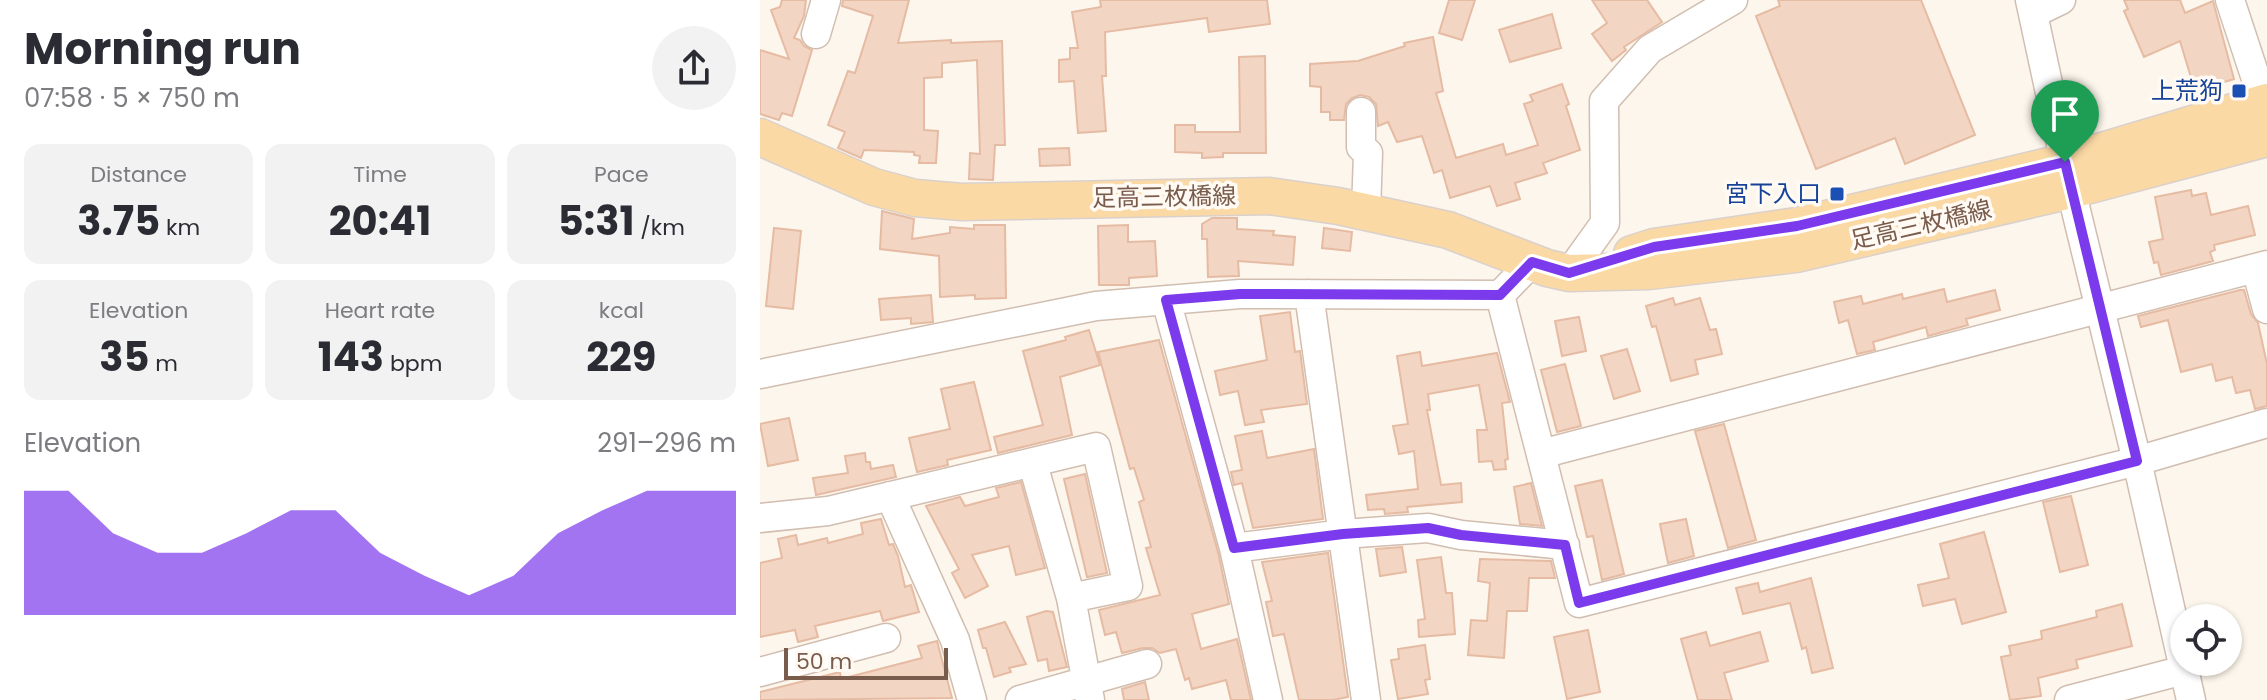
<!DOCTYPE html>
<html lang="en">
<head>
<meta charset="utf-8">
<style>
  body { margin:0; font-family:Poppins,"Noto Sans JP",sans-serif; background:#f2f2f3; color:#2b2b33; height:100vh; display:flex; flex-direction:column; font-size:30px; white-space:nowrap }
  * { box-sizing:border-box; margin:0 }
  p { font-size:26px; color:#7c7c81 }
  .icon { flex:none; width:44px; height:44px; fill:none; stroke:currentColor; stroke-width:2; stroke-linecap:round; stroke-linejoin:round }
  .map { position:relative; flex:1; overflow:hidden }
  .details { display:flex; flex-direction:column; background:#fff; width:760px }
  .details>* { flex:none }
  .fabs { position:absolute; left:1410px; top:604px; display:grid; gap:16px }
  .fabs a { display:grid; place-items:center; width:72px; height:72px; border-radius:50%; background:#fff; box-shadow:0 2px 6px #0004; font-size:40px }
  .scale { position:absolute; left:24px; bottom:20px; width:164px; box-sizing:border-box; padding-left:8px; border:4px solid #7a5c4d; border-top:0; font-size:22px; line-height:28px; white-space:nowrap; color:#7a5c4d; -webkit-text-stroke:6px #fffaf3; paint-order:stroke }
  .pin { position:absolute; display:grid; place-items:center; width:68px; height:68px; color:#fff; margin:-82px -34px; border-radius:50% 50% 50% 0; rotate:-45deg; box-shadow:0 0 8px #0007 }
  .pin .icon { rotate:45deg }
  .round { display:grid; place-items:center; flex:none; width:84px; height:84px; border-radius:42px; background:#f2f2f3 }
  .head { display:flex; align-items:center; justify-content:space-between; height:136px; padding:0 24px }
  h1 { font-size:44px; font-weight:700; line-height:60px }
  .figures { display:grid; grid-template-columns:repeat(3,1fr); gap:12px; height:136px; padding:8px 24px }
  .figures div { display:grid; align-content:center; border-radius:16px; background:#f2f2f3; text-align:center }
  .figures b { font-size:40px; font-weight:700 }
  .figures small { font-size:22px; font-weight:400 }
  .figures p { font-size:22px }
  .chart { height:224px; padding:16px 24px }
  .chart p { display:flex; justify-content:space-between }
  .chart svg { width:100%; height:144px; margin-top:8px; fill:#7c3aed; opacity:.7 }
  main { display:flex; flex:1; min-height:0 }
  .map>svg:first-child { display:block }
  .building { fill:#f3d5c3; stroke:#e6bba3; stroke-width:2 }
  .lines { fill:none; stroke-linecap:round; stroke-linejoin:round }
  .minor-casing { stroke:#d1beb0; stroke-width:31 }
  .major-casing { stroke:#dad1cd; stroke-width:39 }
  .minor { stroke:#fff; stroke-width:28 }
  .major { stroke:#fbd9a5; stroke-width:36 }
  .route-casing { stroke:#fff; stroke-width:16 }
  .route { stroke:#7c3aed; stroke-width:10 }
  .transit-dot { fill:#1a4fb4; stroke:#fffaf3; stroke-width:3 }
  .labels { text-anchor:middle; stroke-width:7; stroke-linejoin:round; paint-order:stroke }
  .transit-label { font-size:24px; fill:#164399; stroke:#fffaf3; text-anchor:end }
  .street-label { font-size:24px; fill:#7a5c4d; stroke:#fffaf3 }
</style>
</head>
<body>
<main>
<section class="details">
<div class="head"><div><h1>Morning run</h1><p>07:58 · 5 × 750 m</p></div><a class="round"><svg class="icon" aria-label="share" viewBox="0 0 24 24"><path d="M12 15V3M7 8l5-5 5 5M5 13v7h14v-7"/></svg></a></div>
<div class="figures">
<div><p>Distance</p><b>3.75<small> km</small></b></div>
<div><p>Time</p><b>20:41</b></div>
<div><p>Pace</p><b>5:31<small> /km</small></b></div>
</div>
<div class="figures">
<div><p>Elevation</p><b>35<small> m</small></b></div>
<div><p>Heart rate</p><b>143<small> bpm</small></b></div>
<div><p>kcal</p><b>229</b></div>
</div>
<div class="chart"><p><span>Elevation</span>291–296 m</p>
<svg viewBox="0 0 160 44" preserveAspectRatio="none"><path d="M0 44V6L10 6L20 19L30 25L40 25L50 19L60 12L70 12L80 25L90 32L100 38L110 32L120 19L130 12L140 6L150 6L160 6V44z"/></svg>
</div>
</section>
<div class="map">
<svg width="1507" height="700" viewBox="0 0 1507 700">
  <rect width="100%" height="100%" fill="#fdf6ec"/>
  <path class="building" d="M22,0H46L44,16L34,38L40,40L44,46L52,50L32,116L22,113L19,120L0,114V50L29,59L11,10L20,7Z
    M83,0H149L138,43L191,40V43L242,41L245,145H235L233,180L209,179L210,153L220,154L217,60L182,63V77L164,78V130L178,131L176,163H159L160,156L154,155V152L104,150L101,158L78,148L85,132L68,125L88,71L95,73L113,16L82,6Z
    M340,0H507L510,24L449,32L447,18L345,32L346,76H342L346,131L318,133L314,81L299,82V60L310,59V48H318L312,12L341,7Z
    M689,0H715L702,40L679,33Z
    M832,0H887L902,22L864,47L866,50L852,61L832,34L847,23Z
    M1018,0H1161L1215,135L1145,164L1135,138L1056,169L996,16L1020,6Z
    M1364,0H1420L1425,13L1453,1L1474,79L1435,91L1420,41L1384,57L1364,11L1368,9Z
    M792,14L801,48L750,62L739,30Z
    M673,37L683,91L676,93L696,158L743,144L746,155L778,145L764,104L773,101L770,95L802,84L809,104L806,106L820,150L783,163L787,173L755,183L760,199L737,206L730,186L690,198L682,170L674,173L662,136L637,142L628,122L618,126L616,104L609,97L600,95L592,98L586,104L584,120H570V112H561V87L550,86V64L598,61L645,46L644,43Z
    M505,56L506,153H463V157L442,158V153L415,152V125H435V132H480L479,57Z
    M309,148L310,165L280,166L279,149Z
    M1431,190L1432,196L1446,193L1451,215L1488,206L1495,235L1454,245L1455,250L1450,252L1453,261L1401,275L1398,262L1394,263L1389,242L1403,239L1395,197Z
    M122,211L154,219L152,239L190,233V227L214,229V225H245L246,298L215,299V295L180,297L179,256L120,249Z
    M452,218H477V229L514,231L513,235L535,237L533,265L478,261L479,276L448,277L447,239H442V224Z
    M368,225V242L395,241L397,276L369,278V285H339L338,226Z
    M14,228L41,231L33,309L6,306Z
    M564,228L592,232L590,251L562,248Z
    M1184,289L1187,302L1235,290L1240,310L1206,319L1208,325L1168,336L1166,327L1113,342L1115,350L1097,354L1088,320L1079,323L1074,302L1101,296L1103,304L1142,294L1143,299Z
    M1480,290H1484L1491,314L1498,323L1507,364V406L1495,409L1490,390L1476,393L1472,377L1456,381L1452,364L1421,372L1408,320L1381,327L1378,316Z
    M171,295L173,322L151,324V318L121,320L119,299Z
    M913,298L915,305L940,298L950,330L956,329L962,354L935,360L938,374L911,381L896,326L892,327L886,306Z
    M530,312L535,352L540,351L547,404L501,410L504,422L485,425L478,391L460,395L455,371L507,360L500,316Z
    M819,317L826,351L802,356L795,321Z
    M329,330L340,365L300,377L312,435L238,453L234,437L283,425L263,351L306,340L305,337Z
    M399,340L458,552L469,604L432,614L441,649L477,639L491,700H471L466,680L432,689L429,678L425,680L416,649L400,653L392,648H383L362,653L356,632L345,635L339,610L400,595L386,548L391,547L379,502L384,500L374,468L370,469L338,352Z
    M867,349L880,391L854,399L841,356Z
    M660,352L662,366L737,353L750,402L742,403L748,459L745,460L746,469L734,470L732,461L719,462L717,430H727L719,385L668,394L670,410H667L681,485L701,483L702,502L647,507L648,512L625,514L624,509L608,510L606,495L658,489L654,451L639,454L633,426L648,424L637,356Z
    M805,364L821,426L797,432L781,370Z
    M214,382L231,450L187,460L188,465L157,472L149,438L190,429L181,389Z
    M29,418L38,460L8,466L0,424Z
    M964,424L996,540L968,548L935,431Z
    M502,431L507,458L554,449L563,519L493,528L482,483L474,485L471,472L482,470L475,436Z
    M105,453L106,462H110L111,469L133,465L136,477L56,495L53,478L88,473L85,456Z
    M325,474L347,573L327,577L304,479Z
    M842,480L864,574L842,580L833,536L827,537L815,486Z
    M261,482L285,568L256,575L249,546L212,555L228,586L205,598L192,573L199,569L166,506L200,497L205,506L239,497L236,488Z
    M771,483L782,526L760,524L754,487Z
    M1311,496L1328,565L1300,572L1283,502Z
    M121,519L129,545L133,544L138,556L145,587L151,585L159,612L123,621L120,611L55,626L58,637L38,642L35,630L0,637V563L22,558L18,539L36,535L38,545L67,538L68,543L103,534L101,523Z
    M926,519L934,556L908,563L900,524Z
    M1224,532L1246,612L1202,624L1195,599L1163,606L1158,585L1189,578L1180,544Z
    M642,547L646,572L620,576L616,549Z
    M568,553L588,697L573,700H539L524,634L513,636L506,602L512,601L502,562Z
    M681,557L686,593H692L695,634L659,637L658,620L665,619L657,560Z
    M720,559L791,561L795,578H769L767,611H747L744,658L708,655L711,620L727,621L730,583L718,581Z
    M1051,578L1073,668L1052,673L1046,647L1042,649L1030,603L983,614L976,588L998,583L1000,592Z
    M1362,604L1372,646L1316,660L1318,668L1278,678L1281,696L1250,700L1241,657L1251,655L1249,646L1282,639L1281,631L1337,617L1336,611Z
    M286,611L293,612L307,667L289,671L287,659L278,661L267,617Z
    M245,622L266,664L249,668L251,672L234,677L226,648H223L218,630Z
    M828,630L840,692L807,699L794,637Z
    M946,632L950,646L1000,632L1008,661L964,673L972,700H938L921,639Z
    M177,641L192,698L0,700V692L80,672L81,679L162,658L158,646Z
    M665,645L670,679L665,680L668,694L638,699L631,660L639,659L638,649Z
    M385,682L389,700H364L362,689Z"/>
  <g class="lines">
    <g class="minor-casing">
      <path id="minor" d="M1270,0L1311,190L1377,461L1431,700
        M1470,0L1504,103
        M1274,13L1301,0
        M56,34L66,0
        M601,112V147L608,153L606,212
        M1496,268L1507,309
        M809,273L845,223L844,101L890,49L973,0
        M549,294L606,700
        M740,295L819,603L1377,461L1507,423
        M406,300L474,548L508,700
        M0,374L336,306L480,294L740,295L772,262
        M781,454L1507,265
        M273,464L311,598L330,700
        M130,496L195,640L212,700
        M0,518L68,511L336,447L368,586L311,598
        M474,548L583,534L668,528L701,535L805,545
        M0,672L126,638
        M260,700L387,664
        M1309,700L1424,670"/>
    </g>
    <g class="major-casing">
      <path id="major" d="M0,137L114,187L155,198L202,202L509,196L578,206L688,230L787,268L809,273L889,271L1036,254L1311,190L1507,138
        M872,254L894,247L1037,226L1189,190L1305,162L1507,102"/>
    </g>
    <use href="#minor" class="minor"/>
    <use href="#major" class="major"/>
  </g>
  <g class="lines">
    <g class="route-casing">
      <path id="route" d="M1305,162L1377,461L819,603L805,545L701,535L668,528L583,534L474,548L406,300L480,294L740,295L772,262L809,273L894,247L1037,226Z"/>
    </g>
    <use href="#route" class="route"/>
  </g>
  <g class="transit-dot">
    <rect x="1471" y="83" width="16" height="16" rx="4"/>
    <rect x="1069" y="186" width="16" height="16" rx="4"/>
  </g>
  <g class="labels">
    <g class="transit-label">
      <text x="1463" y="99">上荒狗</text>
      <text x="1061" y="202">宮下入口</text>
    </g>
    <g class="street-label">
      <text transform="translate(404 197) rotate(-1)" y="8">足高三枚橋線</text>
      <text transform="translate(1161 225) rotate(-13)" y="8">足高三枚橋線</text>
    </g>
  </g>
</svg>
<div class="fabs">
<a><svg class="icon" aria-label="locate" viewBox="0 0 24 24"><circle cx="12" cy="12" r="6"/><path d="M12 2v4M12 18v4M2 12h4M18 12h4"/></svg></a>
</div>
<div class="scale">50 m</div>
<div class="pin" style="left:1305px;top:162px;background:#1e9e55"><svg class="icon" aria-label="arrive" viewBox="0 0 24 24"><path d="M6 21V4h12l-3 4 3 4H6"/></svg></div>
</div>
</main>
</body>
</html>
